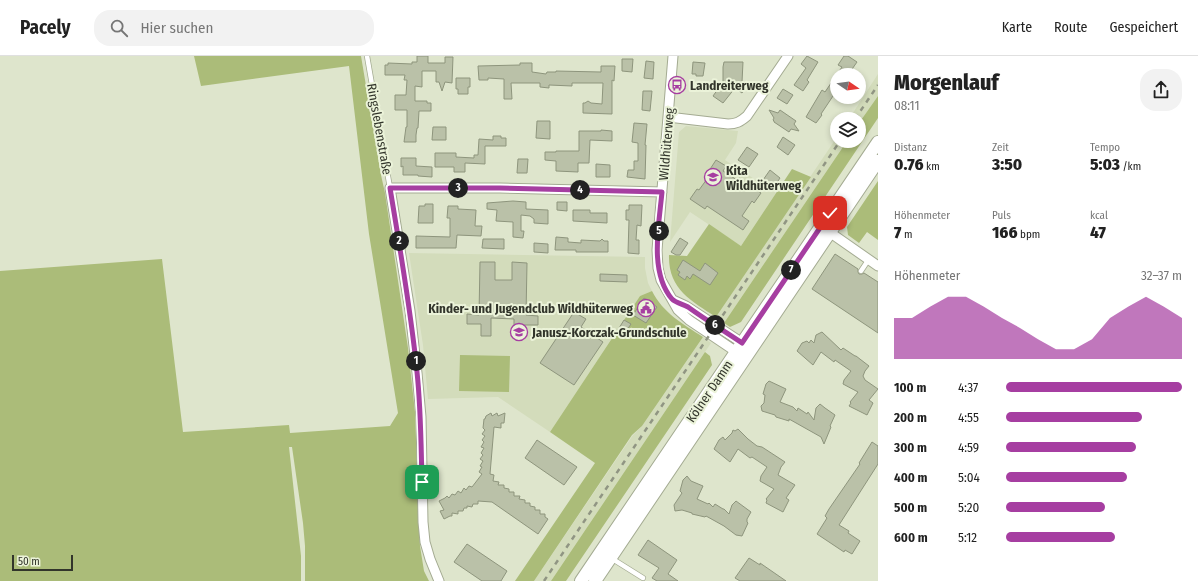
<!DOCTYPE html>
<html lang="de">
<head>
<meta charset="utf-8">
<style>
  body { margin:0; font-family:"Fira Sans Condensed",sans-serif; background:#f2f2f2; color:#222; height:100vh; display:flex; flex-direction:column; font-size:15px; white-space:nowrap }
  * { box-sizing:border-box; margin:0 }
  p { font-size:13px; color:#767676 }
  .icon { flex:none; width:22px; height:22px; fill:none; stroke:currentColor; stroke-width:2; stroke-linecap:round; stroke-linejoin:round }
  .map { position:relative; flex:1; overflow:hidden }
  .panel { display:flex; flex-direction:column; background:#fff; width:320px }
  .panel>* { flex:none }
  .needle { width:26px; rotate:103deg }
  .fabs { position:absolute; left:830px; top:12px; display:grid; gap:8px }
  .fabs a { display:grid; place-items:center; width:36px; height:36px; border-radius:50%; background:#fff; box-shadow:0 2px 6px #0003; font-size:20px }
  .scale { position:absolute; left:12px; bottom:10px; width:61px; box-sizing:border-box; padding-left:4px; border:2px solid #32352b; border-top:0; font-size:11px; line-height:14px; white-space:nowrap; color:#32352b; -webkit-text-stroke:3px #ebf3d9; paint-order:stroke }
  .pin { position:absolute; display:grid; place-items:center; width:34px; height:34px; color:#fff; margin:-17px; border-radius:8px; box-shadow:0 2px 6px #0006 }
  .km { position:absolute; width:20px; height:20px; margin:-10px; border-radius:50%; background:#222; color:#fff; font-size:11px; line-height:20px; text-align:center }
  .round { display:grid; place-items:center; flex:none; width:42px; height:42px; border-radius:16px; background:#f2f2f2 }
  .summary { display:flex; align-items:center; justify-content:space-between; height:68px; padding:0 16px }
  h1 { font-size:22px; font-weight:800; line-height:30px }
  .metrics { display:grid; grid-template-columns:repeat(3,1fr); gap:6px; height:68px; padding:4px 16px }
  .metrics div { display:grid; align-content:center }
  .metrics b { font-size:17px; font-weight:800 }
  .metrics small { font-size:11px; font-weight:400 }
  .metrics p { font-size:11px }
  .chart { height:112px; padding:8px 16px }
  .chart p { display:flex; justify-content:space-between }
  .chart svg { width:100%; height:72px; margin-top:4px; fill:#a63ea1; opacity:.7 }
  ul { padding:0 16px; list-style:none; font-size:13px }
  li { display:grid; grid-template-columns:64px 48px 1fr; align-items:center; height:30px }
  li i { height:10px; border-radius:5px; background:#a63ea1 }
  header { display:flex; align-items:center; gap:24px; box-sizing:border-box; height:56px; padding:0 20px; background:#fff; border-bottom:1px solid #e0e0e0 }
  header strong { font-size:19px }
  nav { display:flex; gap:22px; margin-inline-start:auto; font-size:14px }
  .search { width:280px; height:36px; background:#f2f2f2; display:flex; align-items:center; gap:10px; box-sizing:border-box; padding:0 14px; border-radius:16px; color:#767676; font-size:15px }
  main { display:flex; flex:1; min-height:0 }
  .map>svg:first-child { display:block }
  .built { fill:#d3dcbb }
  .green { fill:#abbc79 }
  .building { fill:#bac1a8; stroke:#8e957d }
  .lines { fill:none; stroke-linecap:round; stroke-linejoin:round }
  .service-casing { stroke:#a4ab92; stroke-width:6 }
  .minor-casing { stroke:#a4ab92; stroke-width:11 }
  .tertiary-casing { stroke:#a4ab92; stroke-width:14 }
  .service { stroke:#fff; stroke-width:4.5 }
  .minor { stroke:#fff; stroke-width:9 }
  .tertiary { stroke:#fff; stroke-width:12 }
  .rail { stroke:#909583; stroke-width:2.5; stroke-dasharray:5 5; stroke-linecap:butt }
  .route-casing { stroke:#fff; stroke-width:8 }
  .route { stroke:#a63ea1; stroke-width:5 }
  .labels { text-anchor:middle; stroke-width:4; stroke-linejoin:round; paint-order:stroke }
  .poi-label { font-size:13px; font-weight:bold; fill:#32352b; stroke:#ebf3d9; text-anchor:start }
  .street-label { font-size:13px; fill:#32352b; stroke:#ebf3d9 }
</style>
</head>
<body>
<header>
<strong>Pacely</strong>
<div class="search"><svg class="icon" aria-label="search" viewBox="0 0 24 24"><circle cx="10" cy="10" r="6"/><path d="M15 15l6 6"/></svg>Hier suchen</div>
<nav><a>Karte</a><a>Route</a><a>Gespeichert</a></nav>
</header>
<main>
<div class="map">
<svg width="878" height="525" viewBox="0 0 878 525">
  <rect width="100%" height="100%" fill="#dee5cc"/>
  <path class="built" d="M878,18V40L859,67V63H849Z
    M686,70L738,75L736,87L725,104L776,137L741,190L690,156L670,186L679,76Z
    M837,81V85H847L724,267L716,261Z
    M409,197L645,201V212L648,227L652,235L640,240L550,376L498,341L428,343L423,289Z
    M703,281L711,287L551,525H534L633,379L642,370Z"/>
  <path class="green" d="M194,0H361L381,119L385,137L408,292L415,356L420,490L424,515L429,525H305V490L303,467L292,391H289L301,500V525H0V215L162,203L183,376L289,369L290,377L390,370L398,357L369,178L349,10L201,30Z
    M878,40V62L741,266L730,271L724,267L847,85H859V67Z
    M792,113L811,121L716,261C691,245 668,233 669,199L687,200L709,168L741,190Z
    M878,125V184L867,176L859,187L848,179L847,171Z
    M652,235C663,257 683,268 703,281L642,370L632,379L534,525H515L595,407L550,376L640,240Z
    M705,296L710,300L712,309L566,525H551Z
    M460,299L510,300L509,336L459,335Z"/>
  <path class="building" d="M417,0H428V7H445V1H453L452,27L445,26L442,35L439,26H436V15H422V31L415,30V45H427V47H431V55H419L418,72H417L416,79V86H404L406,71H407V54H395V39H406L407,24H404L405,19H385V9H388V7L412,8V6H417Z
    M807,0L818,6L807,24L809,26L803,35L794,29L806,12L801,8Z
    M844,0H848L857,6L848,19H837V34L821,58L822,59L816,67L806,61L822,34L825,36L842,11L838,9Z
    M622,3H633L632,16L622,15Z
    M646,5L654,6L653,23L644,22Z
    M693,6L705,7L703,20H696V18H692Z
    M724,6H743L742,26H749L742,37L735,32L723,47L713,40L723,26V11Z
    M520,7H532V16L546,18L547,16H556V15L601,16V10H615L614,25L612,24V58L583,57V47H585L588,45L591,47L602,48L603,27H572V30L549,29V32L540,31V27H511L512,43H504V23L488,22V24H479L478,10L520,9Z
    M456,22H470V31H468V38H458V33H456Z
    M783,33L793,39L787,48L777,42Z
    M643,35H652L650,55L642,54Z
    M769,54L778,57L780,54L796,65L794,68L799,75L791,73L789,76L774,66V65L773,64L774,62Z
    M537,65H550V83L536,82Z
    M634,67L647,68L645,89H646L645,123L627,121L628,114H634V105H638V87L632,86Z
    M433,71H446V84H432Z
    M601,74L612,75V85L590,84L589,107H578V116L556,115V105L545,104V96H556V95H579V75H601Z
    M493,80H501V82H506V90H485V108L465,107V116H454V111H435V97H456V101L474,102V99H478L479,83L493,84Z
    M783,81L795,89L788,99L777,91Z
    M747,91L758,98L749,111L738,104Z
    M401,102H416V110L432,111V121L418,120V119H403V110L401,111Z
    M518,103H528L527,117H517Z
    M716,104L726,110L723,115L737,124L739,122L761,137L754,147L752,145L742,160L749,165L743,174L707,150L705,153L690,143L697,133L699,134L707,123L705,121Z
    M596,108L610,109V121H596Z
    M770,114L780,122L774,131L763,124Z
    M513,145L526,146V153L548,154V168L534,167V163L530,160L521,159V175H524L523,182L513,181V166L496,165L497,154L487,153V147Z
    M557,146H567V155L557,154Z
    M425,148H433V167H418L419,150H425Z
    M629,149H642L641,170L637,169L636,184H639V198L628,197L629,164H626V154H629Z
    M448,150H458V153L476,154L475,170H482L481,180L457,179L456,192H416V180L450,181V162H447Z
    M573,154H590V157H607V167L573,165Z
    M556,181L568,182V186L581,187V184L600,185L602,183L604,185H608V196H576V194H555Z
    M680,182L688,187L680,199H676L671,196Z
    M483,183H504V193L482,192Z
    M534,187L548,188V197L534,196Z
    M835,198L858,213V216L859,218H862L864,217L878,226V277L812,233Z
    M683,204L700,215L705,207L718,217L710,229L693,218L690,223L687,220L685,224L678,219L680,216L677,214Z
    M480,206H495V224H512V206L527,207L526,259L538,260V269H523V280H514V263L491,262V280H481V268H467V258L479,259Z
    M600,218L627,219V226L600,225Z
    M644,242L657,251L646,267L633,259Z
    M574,256L586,263L581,271L603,286L574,329L540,307Z
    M624,264L631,268L623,280L616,277Z
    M822,276L841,294L843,292L855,300H856L869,310L865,315L863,320L865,324L878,333L869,344L873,347L867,359L849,350L851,347L850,346L858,336L843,328L844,324L851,315L835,304L834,306L821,296L813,309L797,295L802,287L807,285L809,287L811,284L814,287L816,279Z
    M769,325L786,333L780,346L793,351L797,355L798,352L807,358L808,356L814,364L816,352L820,348L825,352L835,359L830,370L831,371L824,388L821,381L789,363V365L776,361L775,359L762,355L761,350L764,347L765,339L763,338L766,328Z
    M491,357L492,360L497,357L498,360L505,357L504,367H501V372L494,371L490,418L494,419L493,425L499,426L498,429H504V432L509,433V436H514V440H520L519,443L525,444V447H530V450L535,451V454H540V458H545V461L548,463L538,478L492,446L478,445V448H473L472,451L467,450V452H464L463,455H458V458L452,457V460H450L444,463L440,455L444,454L439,445L445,442L447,440L449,442L452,438L455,439L458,435L461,437L464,432L466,434L469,430L472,431L482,418L479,416L482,411L480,410L483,405L480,403L483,399L481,397L484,392L481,391L484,386L482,384L485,380L482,378L485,374L483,372L484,363H485L486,360Z
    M738,373L748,383L757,390L762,391L785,406L781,411L778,419L795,429L786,442L789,444L783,456L766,447L767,444L766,443L774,433L760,425L761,420L767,411L752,401L750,402L738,393L730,406L714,393L719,384L723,381L725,384L732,377L733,374L735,375Z
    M537,384L577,411L564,429L525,402Z
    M872,386L878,390V408L839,469L849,475L848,477L860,485L852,498L845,494L844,496L817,478L827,462L825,460L829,453L860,408L859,407Z
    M687,420L691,425L703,430L697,443L708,448L709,447L713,451L715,448L723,453H724L729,458L732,449L736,445L751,456L747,463V466L748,467L742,480L736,479L724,470L706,460L705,461L692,458V457L682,454L675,455L674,449L682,437L680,435L683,424Z
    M648,484L677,504L668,518L678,525H657L652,522L659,512L638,499Z
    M467,488L507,515L501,525H482L454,506Z
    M749,502L760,509V507L786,525H740L735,522Z"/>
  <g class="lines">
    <g class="service-casing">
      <path id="service" d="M367,0L390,132
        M861,215L869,203
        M611,502L643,522"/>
    </g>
    <g class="minor-casing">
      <path id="minor" d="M673,0L657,194L658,212L661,224L678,254L689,264L741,299
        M668,61L728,68C736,68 740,66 747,60L788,0
        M825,173L878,210
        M673,244L686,250L747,290
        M439,525L430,503L425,486L423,466L421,361L417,317L410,255L390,132H500L662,136"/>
    </g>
    <g class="tertiary-casing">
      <path id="tertiary" d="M581,525L878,86
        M595,525L878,105"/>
    </g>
    <use href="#service" class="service"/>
    <use href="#minor" class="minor"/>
    <use href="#tertiary" class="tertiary"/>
    <path class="rail" d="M855,63L878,29
      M544,525L840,85"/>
  </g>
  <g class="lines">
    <g class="route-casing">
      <path id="route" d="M422,426C421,390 421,353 417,316C411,255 400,193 390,132H500L662,136C659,169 649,216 672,243C676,247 683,248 688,251C706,264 724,275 742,287L830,157"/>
    </g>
    <use href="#route" class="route"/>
  </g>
  <defs>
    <g id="bus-ring" transform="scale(0.9)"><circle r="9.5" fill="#ebf3d9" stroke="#a63ea1" stroke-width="1.5"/><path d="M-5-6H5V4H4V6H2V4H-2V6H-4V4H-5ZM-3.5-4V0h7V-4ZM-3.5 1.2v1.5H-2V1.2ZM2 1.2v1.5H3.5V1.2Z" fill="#a63ea1"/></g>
    <g id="school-ring" transform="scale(0.9)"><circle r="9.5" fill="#ebf3d9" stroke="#a63ea1" stroke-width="1.5"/><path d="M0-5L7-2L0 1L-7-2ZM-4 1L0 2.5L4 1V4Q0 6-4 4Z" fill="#a63ea1"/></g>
    <g id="civic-ring" transform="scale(0.9)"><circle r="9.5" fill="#ebf3d9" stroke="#a63ea1" stroke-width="1.5"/><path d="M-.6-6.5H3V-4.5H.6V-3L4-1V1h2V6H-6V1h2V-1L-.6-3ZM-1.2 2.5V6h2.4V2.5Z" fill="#a63ea1"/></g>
  </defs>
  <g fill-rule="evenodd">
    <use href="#bus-ring" x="677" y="29"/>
    <use href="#school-ring" x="713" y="121"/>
    <use href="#civic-ring" x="646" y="252"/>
    <use href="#school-ring" x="519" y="276"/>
  </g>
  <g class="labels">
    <g class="poi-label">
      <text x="690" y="34">Landreiterweg</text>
      <text x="726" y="119">Kita<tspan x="726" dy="15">Wildhüterweg</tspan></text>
      <text x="633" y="257" text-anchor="end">Kinder- und Jugendclub Wildhüterweg</text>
      <text x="532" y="281">Janusz-Korczak-Grundschule</text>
    </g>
    <g class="street-label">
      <text transform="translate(380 73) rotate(80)" y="5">Ringslebenstraße</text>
      <text transform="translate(666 88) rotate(-85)" y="5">Wildhüterweg</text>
      <text transform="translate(709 335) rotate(-56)" y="5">Kölner Damm</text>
    </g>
  </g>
</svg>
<div class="fabs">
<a><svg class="needle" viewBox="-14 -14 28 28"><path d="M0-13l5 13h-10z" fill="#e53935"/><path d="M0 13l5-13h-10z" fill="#767676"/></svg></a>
<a><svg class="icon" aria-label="layers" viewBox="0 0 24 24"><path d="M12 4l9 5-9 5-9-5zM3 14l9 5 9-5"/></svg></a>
</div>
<div class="scale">50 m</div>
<div class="pin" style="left:422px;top:426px;background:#1e9e55"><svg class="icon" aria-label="arrive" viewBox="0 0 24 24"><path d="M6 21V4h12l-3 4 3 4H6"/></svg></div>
<div class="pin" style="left:830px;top:157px;background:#d93025"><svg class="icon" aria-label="check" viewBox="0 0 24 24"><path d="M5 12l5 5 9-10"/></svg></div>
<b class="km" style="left:416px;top:305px">1</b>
<b class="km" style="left:399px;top:185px">2</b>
<b class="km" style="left:458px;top:132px">3</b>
<b class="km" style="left:580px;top:134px">4</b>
<b class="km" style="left:659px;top:175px">5</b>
<b class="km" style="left:715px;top:269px">6</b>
<b class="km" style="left:791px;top:214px">7</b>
</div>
<section class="panel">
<div class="summary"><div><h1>Morgenlauf</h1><p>08:11</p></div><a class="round"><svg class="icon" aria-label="share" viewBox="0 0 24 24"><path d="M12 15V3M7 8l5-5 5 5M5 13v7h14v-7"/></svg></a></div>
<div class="metrics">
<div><p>Distanz</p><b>0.76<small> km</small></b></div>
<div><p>Zeit</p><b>3:50</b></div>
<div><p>Tempo</p><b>5:03<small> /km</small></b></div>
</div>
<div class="metrics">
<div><p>Höhenmeter</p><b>7<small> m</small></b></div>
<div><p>Puls</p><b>166<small> bpm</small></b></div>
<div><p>kcal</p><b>47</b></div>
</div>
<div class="chart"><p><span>Höhenmeter</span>32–37 m</p>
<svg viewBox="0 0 160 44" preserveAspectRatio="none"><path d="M0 44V19L10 19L20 12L30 6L40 6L50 12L60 19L70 25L80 32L90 38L100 38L110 32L120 19L130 12L140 6L150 12L160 19V44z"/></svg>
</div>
<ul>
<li><b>100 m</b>4:37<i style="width:100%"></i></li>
<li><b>200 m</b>4:55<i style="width:77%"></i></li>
<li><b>300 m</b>4:59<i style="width:74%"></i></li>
<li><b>400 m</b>5:04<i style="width:69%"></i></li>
<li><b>500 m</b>5:20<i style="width:56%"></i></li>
<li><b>600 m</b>5:12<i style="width:62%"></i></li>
</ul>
</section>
</main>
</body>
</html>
